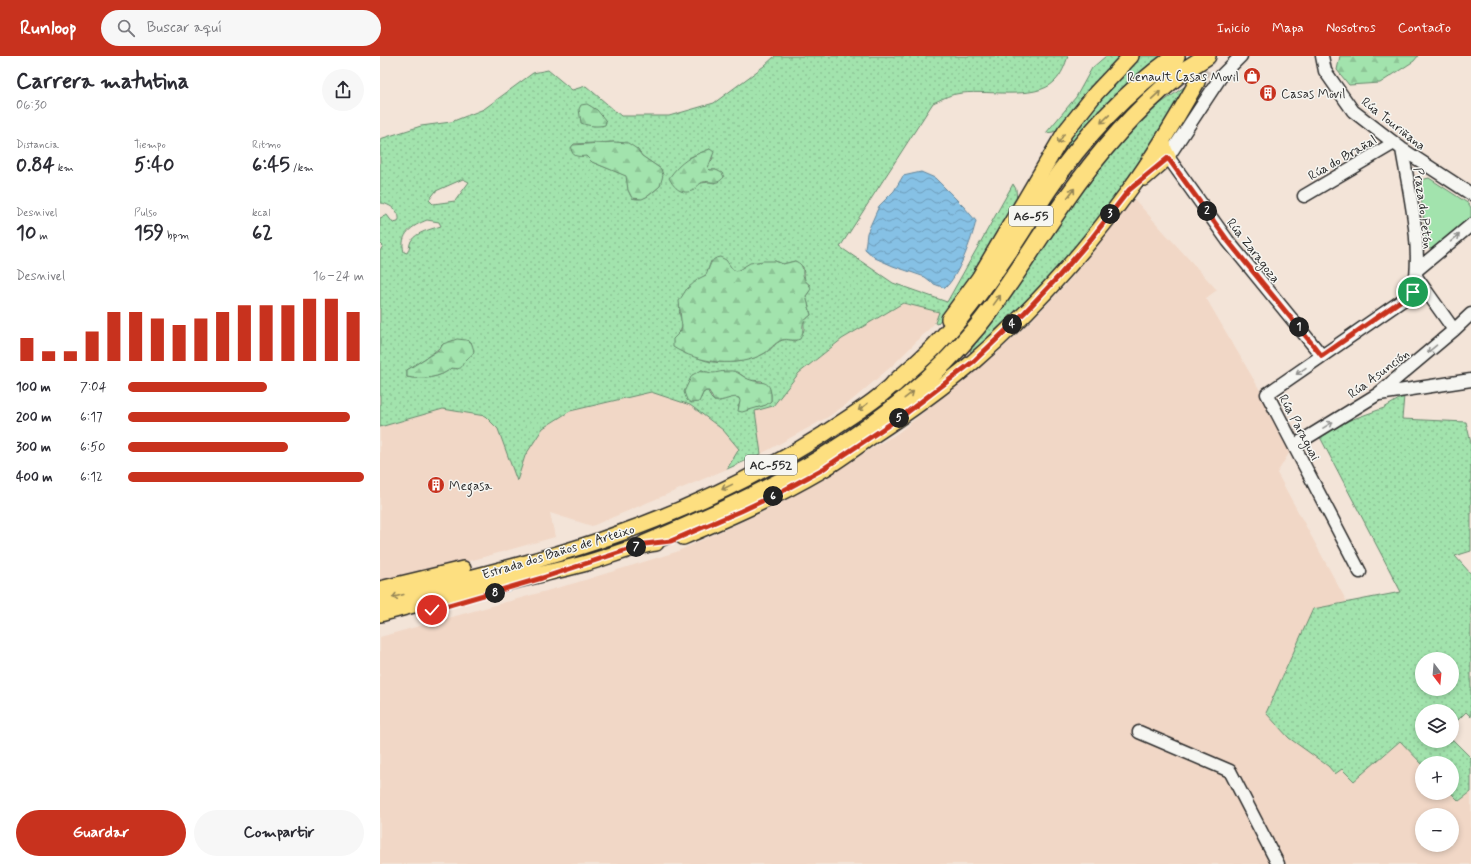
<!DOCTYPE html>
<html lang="es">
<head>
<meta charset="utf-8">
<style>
  body { margin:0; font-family:Mynerve,sans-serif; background:#f7f7f7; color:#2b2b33; height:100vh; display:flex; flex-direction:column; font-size:15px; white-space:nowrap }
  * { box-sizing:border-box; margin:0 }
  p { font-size:13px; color:#7c7c81 }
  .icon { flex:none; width:22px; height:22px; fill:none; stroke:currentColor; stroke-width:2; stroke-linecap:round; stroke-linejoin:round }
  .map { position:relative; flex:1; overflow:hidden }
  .drawer { display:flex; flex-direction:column; background:#fff; width:380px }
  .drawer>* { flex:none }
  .needle { width:26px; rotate:164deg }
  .fabs { position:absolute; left:1035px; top:596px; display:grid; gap:8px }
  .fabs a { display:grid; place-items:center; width:44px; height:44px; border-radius:50%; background:#fff; box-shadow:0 2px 6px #0003; font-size:20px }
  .pin { position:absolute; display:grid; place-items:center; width:34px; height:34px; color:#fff; margin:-17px; border:2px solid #fff; border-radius:50%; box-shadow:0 1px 4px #0007 }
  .km { position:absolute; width:20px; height:20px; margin:-10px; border-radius:50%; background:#222; color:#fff; font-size:11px; line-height:20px; text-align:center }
  .round { display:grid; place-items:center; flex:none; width:42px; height:42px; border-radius:21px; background:#f7f7f7 }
  .head { display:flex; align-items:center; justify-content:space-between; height:68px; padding:0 16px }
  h1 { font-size:22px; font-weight:700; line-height:30px }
  .stats { display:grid; grid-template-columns:repeat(3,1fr); gap:6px; height:68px; padding:4px 16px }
  .stats div { display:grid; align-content:center }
  .stats b { font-size:20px; font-weight:700 }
  .stats small { font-size:11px; font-weight:400 }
  .stats p { font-size:11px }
  .chart { height:112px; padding:8px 16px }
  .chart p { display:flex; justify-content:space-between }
  .chart svg { width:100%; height:72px; margin-top:4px; stroke:#c8321e; stroke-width:6 }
  .action { display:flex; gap:8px; margin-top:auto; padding:8px 16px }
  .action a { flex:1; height:46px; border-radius:24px; background:#c8321e; color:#fff; font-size:16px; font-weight:700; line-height:46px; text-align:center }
  .action a+a { background:#f7f7f7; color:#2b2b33 }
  ul { padding:0 16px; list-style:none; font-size:13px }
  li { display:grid; grid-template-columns:64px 48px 1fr; align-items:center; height:30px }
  li i { height:10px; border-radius:5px; background:#c8321e }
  header { display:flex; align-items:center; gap:24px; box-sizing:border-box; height:56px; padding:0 20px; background:#c8321e; color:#fff }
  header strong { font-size:19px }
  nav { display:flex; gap:22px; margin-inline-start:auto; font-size:14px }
  .search { width:280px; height:36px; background:#f7f7f7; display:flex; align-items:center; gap:10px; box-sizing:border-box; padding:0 14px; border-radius:22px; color:#7c7c81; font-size:15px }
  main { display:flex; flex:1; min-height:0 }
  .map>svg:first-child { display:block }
  .built { fill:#f1d7c6; fill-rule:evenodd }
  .grass { fill:url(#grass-dots); stroke:#66876c; fill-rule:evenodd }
  .forest { fill:url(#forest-firs); stroke:#66876c }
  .green { fill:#a2e3ad; stroke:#66876c }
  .water { fill:url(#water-waves); stroke:#62859b }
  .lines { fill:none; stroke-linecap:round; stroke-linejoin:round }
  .major-tunnel { stroke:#cbbfb5; stroke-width:15; stroke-dasharray:15 8; stroke-linecap:butt }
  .minor-casing { stroke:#2b2b2b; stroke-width:15 }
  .major-casing { stroke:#2b2b2b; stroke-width:18 }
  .highway-casing { stroke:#2b2b2b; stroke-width:20 }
  .minor { stroke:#f6f6f2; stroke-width:12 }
  .major { stroke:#fddf80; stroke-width:15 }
  .highway { stroke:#fddf80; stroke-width:17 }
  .oneway { stroke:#948556 }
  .oneway2 { stroke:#90908e }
  .route-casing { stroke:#fff; stroke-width:8 }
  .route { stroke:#c8321e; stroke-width:5 }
  .labels { text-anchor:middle; stroke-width:3; stroke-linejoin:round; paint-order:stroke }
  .shield { fill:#f6f6f2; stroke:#686867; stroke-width:1 }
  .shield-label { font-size:12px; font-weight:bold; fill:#2b2b2b }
  .poi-label { font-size:13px; fill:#2b2b2b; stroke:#f6f6f2; text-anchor:start }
  .street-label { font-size:13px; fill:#2b2b2b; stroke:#f6f6f2 }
</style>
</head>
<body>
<header>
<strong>Runloop</strong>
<div class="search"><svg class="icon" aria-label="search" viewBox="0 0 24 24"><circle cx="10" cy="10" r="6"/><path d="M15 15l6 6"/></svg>Buscar aquí</div>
<nav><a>Inicio</a><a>Mapa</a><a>Nosotros</a><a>Contacto</a></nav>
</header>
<main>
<section class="drawer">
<div class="head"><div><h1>Carrera matutina</h1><p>06:30</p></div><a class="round"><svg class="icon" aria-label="share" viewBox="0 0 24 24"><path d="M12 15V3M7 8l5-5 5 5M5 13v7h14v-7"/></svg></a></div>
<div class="stats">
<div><p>Distancia</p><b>0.84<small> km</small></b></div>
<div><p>Tiempo</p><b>5:40</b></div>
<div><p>Ritmo</p><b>6:45<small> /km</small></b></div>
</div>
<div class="stats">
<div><p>Desnivel</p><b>10<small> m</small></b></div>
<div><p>Pulso</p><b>159<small> bpm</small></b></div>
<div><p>kcal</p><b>62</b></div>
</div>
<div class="chart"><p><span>Desnivel</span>16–24 m</p>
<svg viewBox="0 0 160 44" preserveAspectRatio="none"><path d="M5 44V30M15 44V38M25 44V38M35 44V26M45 44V14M55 44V14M65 44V18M75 44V22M85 44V18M95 44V14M105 44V10M115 44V10M125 44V10M135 44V6M145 44V6M155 44V14"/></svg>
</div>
<ul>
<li><b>100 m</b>7:04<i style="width:59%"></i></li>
<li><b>200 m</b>6:17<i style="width:94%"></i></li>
<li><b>300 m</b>6:50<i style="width:68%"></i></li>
<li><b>400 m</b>6:12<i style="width:100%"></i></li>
</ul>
<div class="action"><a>Guardar</a><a>Compartir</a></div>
</section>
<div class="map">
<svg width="1091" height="808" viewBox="0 0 1091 808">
  <defs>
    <pattern id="grass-dots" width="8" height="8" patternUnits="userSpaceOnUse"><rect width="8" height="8" fill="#a2e3ad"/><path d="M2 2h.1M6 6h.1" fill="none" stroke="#8cc395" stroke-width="1.8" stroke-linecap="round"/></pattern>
    <pattern id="forest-firs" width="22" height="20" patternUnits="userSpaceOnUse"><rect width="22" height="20" fill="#a2e3ad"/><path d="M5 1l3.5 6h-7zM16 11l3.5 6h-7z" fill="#8cc395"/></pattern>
    <pattern id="water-waves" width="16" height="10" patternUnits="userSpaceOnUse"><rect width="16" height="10" fill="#86c1e5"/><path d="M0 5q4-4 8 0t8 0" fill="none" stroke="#6e9dba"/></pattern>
  </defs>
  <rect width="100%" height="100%" fill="#f3e4d8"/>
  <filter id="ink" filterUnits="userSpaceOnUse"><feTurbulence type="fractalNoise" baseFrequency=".025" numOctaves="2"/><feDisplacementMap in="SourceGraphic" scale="8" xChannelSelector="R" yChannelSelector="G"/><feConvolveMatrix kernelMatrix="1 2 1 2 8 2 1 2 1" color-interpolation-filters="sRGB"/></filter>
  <g filter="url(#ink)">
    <path class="built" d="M754,143L837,234L826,242L881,336L911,394L897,417L967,546L933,553L1010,694L1020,685L1042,708V737H1071L1079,745L1091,736V808H0V581L195,527L296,496L389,453L518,377L616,298L653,263L688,226ZM1042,759H1072V789H1042Z
      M523,247L560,256L555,267L513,309L471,345L448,361L381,398L375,355L393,350L419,317L462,283Z
      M271,336L310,349L343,374L359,393L347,413L212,470L170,457L175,481L93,504L0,526V371L63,353L105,360L118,373L137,425L145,400L163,372L190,355Z"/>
    <path class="grass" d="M395,0H688C685,9 682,18 675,25C655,46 603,32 576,38C569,39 560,44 553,47L460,191L513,227L567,246L633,128L636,133L637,146L627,165L573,250L557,268L555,267L559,256L523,247L462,283L419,317L393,350L375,355L381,398L347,413L359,393L343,374L310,349L271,336L190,355L163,372L145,400L137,425L118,373L105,360L63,353L0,371V195L3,190L0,187V162L7,159L13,167L18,166C23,157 9,147 0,147V83L41,70L71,66L104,53L153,17L168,14L192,34L206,30L241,60H289L334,47L384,10ZM234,86L257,93L262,100L281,113L280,130C272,137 264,146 252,142L248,134L247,120L212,106L206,100L191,92L194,88ZM330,93L333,102L327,112L330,114H336L335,127L329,126L321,127L308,102ZM83,123L89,126L75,145L53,148L49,144L56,135ZM47,164L59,166L61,170C52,173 36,176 31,185C29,189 30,193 27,197L24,196C19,178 32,170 47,164ZM331,205L357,215L362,213L395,205L403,208L415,205L423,211L425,225L430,229L429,236L426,240L431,259C418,269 428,269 422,278C421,281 417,283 415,285C397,280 397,290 385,297C370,306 337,310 321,303C316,301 302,283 297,278C308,269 297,262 300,252C301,248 319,226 323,221L326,219ZM91,286L94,297L84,305L78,313L71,312C62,322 40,324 27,321V314C36,308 58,295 63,288ZM321,314L332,318L357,316L369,324L382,325L389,332L391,338V345C382,353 370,352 358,351L361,345L359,342L356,340L340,345H334L331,342L328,335H326L323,337L321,342Z
      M726,0H741L683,70L673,76L666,77L696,41L712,12Z
      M757,0H781C734,33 698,79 664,125L700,64Z
      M814,24L749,127L670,224L594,298L590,295L637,232L713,120L730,98L777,50Z
      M1024,340L1022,363L1086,366L1091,387V495L1075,500L1091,518V661L1086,656L1072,670V655H1042V685H1072V683L1091,702V736L1079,745L1071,737L1072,707L1042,708L1020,685L974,725L962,713L955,718L948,710L909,682L886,657L933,553L1021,536L940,381L959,368L1004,352ZM1042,603H1072V633H1042Z"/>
    <path class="forest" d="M960,0H1038L1034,5L1000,27L969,29L957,14Z
      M207,48L217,54L226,65L225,69C217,71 209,70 201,67L199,53L201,49Z
      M234,86L248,87L257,93L262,100L281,113L283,119L280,130L268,140L262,143L252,142L248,134L246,120L212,106L206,100C198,101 192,101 191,92L193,89Z
      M330,93L334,96L328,112L330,114H336L342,117L344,121C335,132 330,122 321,127C318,129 316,132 314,134C302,140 294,132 289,122C301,105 311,100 330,93Z
      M340,201L346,204L353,214L357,215L370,207L383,205H395L403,208L415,205C427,210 420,216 425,224C427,228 430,228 431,233L426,240L431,259C417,269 427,270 420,283C413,286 408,282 402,284C394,287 391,293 385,297C358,313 318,307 293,291V283L301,275L302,270L301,264L299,245L306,234L318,223L326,219C330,211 330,202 340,201Z
      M77,283L86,284L91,286C96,299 94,296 86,304C79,310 86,314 71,312C62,322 40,324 27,321V314L60,293L63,288Z
      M322,314C336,320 335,315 349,315C357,314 361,320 368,323C382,329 392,321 391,345L386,349L362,356L358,355L360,345L359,342C353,339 344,346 334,345L329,335H326L323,337L319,346L311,347L307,344L304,336L312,319Z"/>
    <path class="green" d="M1049,122L1089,148L1091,152V161L1051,193L1047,192L1041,140L1038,130L1041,124Z"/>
    <path class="water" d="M541,116L555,122L584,151L596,165C592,183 578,221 565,232L554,228L545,221L513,210L495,202L485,193L487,177L499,150L514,135L523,120Z"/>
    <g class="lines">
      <path class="major-tunnel" d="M817,26L830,0"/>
      <g class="minor-casing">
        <path id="minor" d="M861,0L842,19L788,101L848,185L942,300
          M942,0L945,15L973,55L1022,93L1091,138
          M924,140L1014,87
          M1037,214L1091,169
          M1037,222L1074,274
          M999,338L1091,324
          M915,389L998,338L1074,274L1091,258
          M980,516L887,338L1033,237C1044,195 1029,136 1022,93
          M759,676L850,715L898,808"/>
      </g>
      <g class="major-casing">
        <path id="major" d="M764,122L788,101L784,93L783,85
          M569,263L599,222L685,76L716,37L751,0
          M303,481C350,461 398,440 442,414C459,404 476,391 492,380C527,357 562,332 594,305C652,255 705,195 750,133C775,99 796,63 817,26
          M0,533L83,513
          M0,545C73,526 147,509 218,485C297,458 375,422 444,378C469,361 502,342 521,320
          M0,558C67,539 136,525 203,508C227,502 251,490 276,487"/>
      </g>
      <g class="highway-casing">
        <path id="highway" d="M514,328C528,315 543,303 556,289C582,262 607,227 628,196C642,176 654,155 667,135C702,83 745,36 796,0
          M265,488C389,437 509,377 597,271C629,232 655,187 684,146C716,100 752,57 796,21C805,13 817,7 827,0"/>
      </g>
      <use href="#minor" class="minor"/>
      <use href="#major" class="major"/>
      <use href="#highway" class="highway"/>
    </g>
    <defs><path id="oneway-shaft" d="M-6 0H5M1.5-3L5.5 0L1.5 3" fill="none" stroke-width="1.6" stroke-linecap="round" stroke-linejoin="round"/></defs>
    <g class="oneway">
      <use href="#oneway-shaft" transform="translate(776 39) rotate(-43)"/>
      <use href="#oneway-shaft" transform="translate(725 63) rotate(136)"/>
      <use href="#oneway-shaft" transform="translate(681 83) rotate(122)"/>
      <use href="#oneway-shaft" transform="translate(691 137) rotate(-53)"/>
      <use href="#oneway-shaft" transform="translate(617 244) rotate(-54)"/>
      <use href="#oneway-shaft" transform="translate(529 339) rotate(-38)"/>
      <use href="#oneway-shaft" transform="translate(483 351) rotate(143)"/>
      <use href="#oneway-shaft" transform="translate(347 431) rotate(154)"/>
      <use href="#oneway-shaft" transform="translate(18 540) rotate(165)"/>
    </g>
    <g class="oneway2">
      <use href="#oneway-shaft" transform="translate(1075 182) rotate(-40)"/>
      <use href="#oneway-shaft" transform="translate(1052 293) rotate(140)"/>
      <use href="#oneway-shaft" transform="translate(921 315) rotate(145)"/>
      <use href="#oneway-shaft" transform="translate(948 369) rotate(-32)"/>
    </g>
  </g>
  <g class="lines" filter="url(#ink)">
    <g class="route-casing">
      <path id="route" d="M52,554L162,522L265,488L291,485L361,455L397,438L443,413L525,358L594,305L645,256L679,220L711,183L749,134L788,102L848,185L942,300L1033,236"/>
    </g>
    <use href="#route" class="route"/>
  </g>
  <defs>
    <g id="shop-disc" transform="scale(0.9)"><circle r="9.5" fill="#c8321e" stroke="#f6f6f2"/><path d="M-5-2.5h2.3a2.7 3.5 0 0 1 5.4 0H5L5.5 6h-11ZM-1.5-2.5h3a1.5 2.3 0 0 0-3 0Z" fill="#fff"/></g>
    <g id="building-disc" transform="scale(0.9)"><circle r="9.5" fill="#c8321e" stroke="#f6f6f2"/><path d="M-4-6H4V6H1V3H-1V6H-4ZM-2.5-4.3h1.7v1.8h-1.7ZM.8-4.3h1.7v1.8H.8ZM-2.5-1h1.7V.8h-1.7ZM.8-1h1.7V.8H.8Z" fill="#fff"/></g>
  </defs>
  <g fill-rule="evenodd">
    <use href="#shop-disc" x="872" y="20"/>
    <use href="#building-disc" x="888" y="37"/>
    <use href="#building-disc" x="56" y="429"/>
  </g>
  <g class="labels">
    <g class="shield">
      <rect x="629" y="150" width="44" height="20" rx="3"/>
      <rect x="365" y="399" width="52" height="20" rx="3"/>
    </g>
    <g class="shield-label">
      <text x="651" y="164">AG-55</text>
      <text x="391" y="413">AC-552</text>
    </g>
    <g class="poi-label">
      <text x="859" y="25" text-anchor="end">Renault Casas Movil</text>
      <text x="901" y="42">Casas Movil</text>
      <text x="69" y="434">Megasa</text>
    </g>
    <g class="street-label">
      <text transform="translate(1014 67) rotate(38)" y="5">Rúa Touriñana</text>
      <text transform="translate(962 101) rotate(-30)" y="5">Rúa do Brañal</text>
      <text transform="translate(1044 152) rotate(83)" y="5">Praza do Petón</text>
      <text transform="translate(874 194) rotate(52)" y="5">Rúa Zaragoza</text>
      <text transform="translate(998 317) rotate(-37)" y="5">Rúa Asunción</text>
      <text transform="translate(920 371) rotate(62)" y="5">Rúa Paraguai</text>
      <text transform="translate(178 495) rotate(-17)" y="5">Estrada dos Baños de Arteixo</text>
    </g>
  </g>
</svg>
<div class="fabs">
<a><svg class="needle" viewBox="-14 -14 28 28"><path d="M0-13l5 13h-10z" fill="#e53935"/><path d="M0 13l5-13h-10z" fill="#7c7c81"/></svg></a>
<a><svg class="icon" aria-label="layers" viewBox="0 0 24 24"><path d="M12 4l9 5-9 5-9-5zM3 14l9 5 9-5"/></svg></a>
<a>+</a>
<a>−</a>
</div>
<div class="pin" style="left:1033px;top:236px;background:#1e9e55"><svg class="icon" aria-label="arrive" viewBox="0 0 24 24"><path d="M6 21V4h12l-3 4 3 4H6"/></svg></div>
<div class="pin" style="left:52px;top:554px;background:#d93025"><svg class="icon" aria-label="check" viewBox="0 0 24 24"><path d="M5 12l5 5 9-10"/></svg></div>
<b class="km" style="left:919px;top:271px">1</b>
<b class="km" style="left:827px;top:155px">2</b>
<b class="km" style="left:730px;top:158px">3</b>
<b class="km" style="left:632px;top:268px">4</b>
<b class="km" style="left:519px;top:362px">5</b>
<b class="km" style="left:393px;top:440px">6</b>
<b class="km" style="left:256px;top:491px">7</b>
<b class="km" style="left:115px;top:537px">8</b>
</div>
</main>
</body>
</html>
